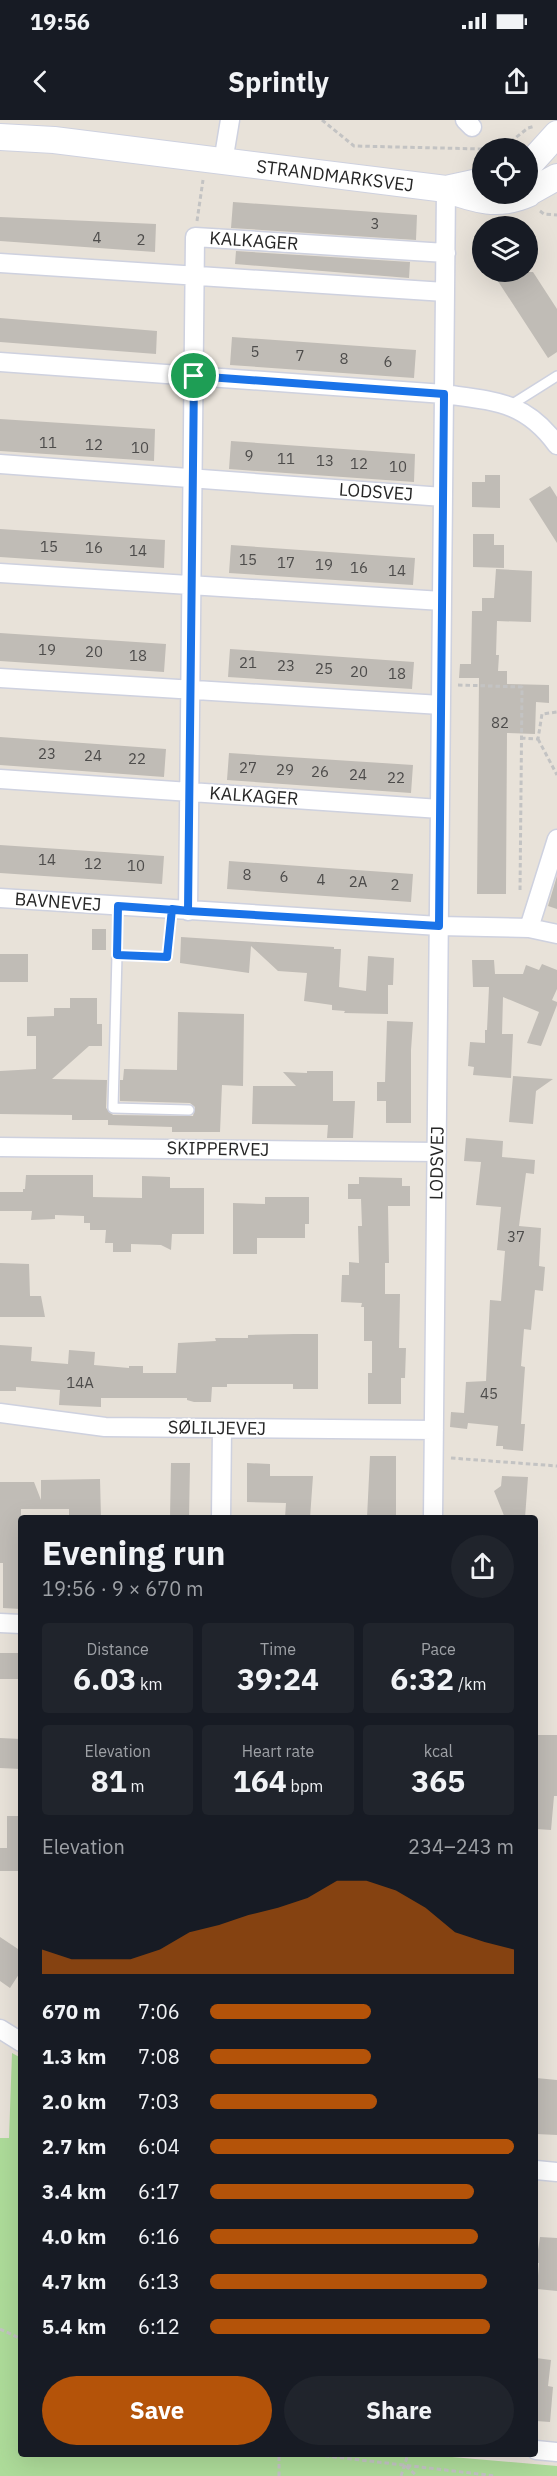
<!DOCTYPE html>
<html lang="en">
<head>
<meta charset="utf-8">
<style>
  body { margin:0; font-family:"IBM Plex Sans",sans-serif; background:#20242c; color:#f1f3f6; height:100vh; display:flex; flex-direction:column; font-size:22px; white-space:nowrap }
  * { box-sizing:border-box; margin:0 }
  p { font-size:20px; color:#9ea1a6 }
  .icon { flex:none; width:33px; height:33px; fill:none; stroke:currentColor; stroke-width:2; stroke-linecap:round; stroke-linejoin:round }
  .map { position:relative; flex:1; overflow:hidden }
  .drawer { position:absolute; left:18px; top:1395px; width:520px; height:942px; display:flex; flex-direction:column; background:#171b24; border-radius:6px; box-shadow:0 6px 24px #0002 }
  .drawer>* { flex:none }
  .fabs { position:absolute; left:472px; top:18px; display:grid; gap:12px }
  .fabs a { display:grid; place-items:center; width:66px; height:66px; border-radius:50%; background:#171b24; box-shadow:0 6px 24px #0002; font-size:30px }
  .pin { position:absolute; display:grid; place-items:center; width:51px; height:51px; color:#fff; margin:-26px; border:3px solid #fff; border-radius:50%; box-shadow:0 2px 6px #0007 }
  .round { display:grid; place-items:center; flex:none; width:63px; height:63px; border-radius:32px; background:#20242c }
  .head { display:flex; align-items:center; justify-content:space-between; height:102px; padding:0 24px }
  h1 { font-size:33px; font-weight:700; line-height:45px }
  .metrics { display:grid; grid-template-columns:repeat(3,1fr); gap:9px; height:102px; padding:6px 24px }
  .metrics div { display:grid; align-content:center; border-radius:6px; background:#20242c; text-align:center }
  .metrics b { font-size:30px; font-weight:700 }
  .metrics small { font-size:16px; font-weight:400 }
  .metrics p { font-size:16px }
  .chart { height:168px; padding:12px 24px }
  .chart p { display:flex; justify-content:space-between }
  .chart svg { width:100%; height:108px; margin-top:6px; fill:#b45309; opacity:.7 }
  .action { display:flex; gap:12px; margin-top:auto; padding:12px 24px }
  .action a { flex:1; height:69px; border-radius:36px; background:#b45309; color:#fff; font-size:24px; font-weight:700; line-height:69px; text-align:center }
  .action a+a { background:#20242c; color:#f1f3f6 }
  ul { padding:0 24px; list-style:none; font-size:20px }
  li { display:grid; grid-template-columns:96px 72px 1fr; align-items:center; height:45px }
  li i { height:15px; border-radius:8px; background:#b45309 }
  .status { display:flex; justify-content:space-between; align-items:center; height:42px; padding:0 30px; background:#171b24; direction:ltr }
  .status svg { height:16px; fill:currentColor }
  header { display:flex; justify-content:space-between; align-items:center; height:78px; padding:0 24px; background:#171b24; font-size:27px; font-weight:700 }
  .map>svg:first-child { display:block }
  .green { fill:#addb99 }
  .building { fill:#c0bcb6 }
  .lines { fill:none; stroke-linecap:round; stroke-linejoin:round }
  .lane-casing { stroke:#ced1df; stroke-width:12 }
  .street-casing { stroke:#ced1df; stroke-width:21 }
  .secondary-casing { stroke:#ced1df; stroke-width:28 }
  .path { stroke:#c3c3c3; stroke-width:3; stroke-dasharray:4.5 3; stroke-linecap:butt }
  .lane { stroke:#fff; stroke-width:9 }
  .street { stroke:#fff; stroke-width:18 }
  .secondary { stroke:#fff; stroke-width:26 }
  .route-casing { stroke:#fff; stroke-width:12 }
  .route { stroke:#1a73e8; stroke-width:8 }
  .labels { text-anchor:middle; stroke-width:4.5; stroke-linejoin:round; paint-order:stroke }
  .number-label { font-size:15px; fill:#4d4c4b }
  .street-label { font-size:18px; fill:#272727; stroke:#fff }
</style>
</head>
<body>
<div class="status"><b>19:56</b><svg viewBox="0 0 49 12"><path d="M0 12V9h3v3zM5 12V6h3v6zM10 12V3h3v9zM15 12V0h3v12zM26 1h20v11H26zM47 4h2v5h-2z"/></svg></div>
<header><svg class="icon" aria-label="back" viewBox="0 0 24 24"><path d="M15 5l-7 7 7 7"/></svg>Sprintly<svg class="icon" aria-label="share" viewBox="0 0 24 24"><path d="M12 15V3M7 8l5-5 5 5M5 13v7h14v-7"/></svg></header>
<div class="map">
<svg width="557" height="2356" viewBox="0 0 557 2356">
  <rect width="100%" height="100%" fill="#e8e2d9"/>
  <path class="green" d="M12,1933L21,1938V2334H370L394,2337L417,2334L557,2346V2356H0V2018H9Z"/>
  <path class="building" d="M233,82L417,95L416,120L231,108Z
    M0,97L156,104L155,132L0,121Z
    M236,131L410,142L409,158L235,144Z
    M492,152H533L557,189V232L548,238Z
    M0,198L157,211L156,234L0,222Z
    M232,217L416,230L414,258L230,245Z
    M0,299L155,309L154,341L0,331Z
    M231,321L415,334L414,362L229,349Z
    M485,355H500V388L472,387V362H485Z
    M550,366L557,377V423L529,379Z
    M0,409L165,420L164,448L0,437Z
    M473,414H494V425H504V448L473,447Z
    M231,425L415,438L413,465L229,453Z
    M496,449L532,451L531,502L497,501L496,535H499L498,551H507V564L549,565V583L536,582L535,614L507,613L506,774H477L479,558H459L460,544H471L472,491H482V478H494Z
    M0,513L166,524L164,552L0,541Z
    M230,529L414,542L412,569L228,557Z
    M0,617L166,629L164,657L0,645Z
    M229,633L413,645L411,673L227,660Z
    M0,725L164,736L162,764L0,753Z
    M229,741L413,754L411,782L227,769Z
    M557,756V789L548,786Z
    M92,809H106V830H92Z
    M181,817L334,827V829H341L339,867L366,871L368,836L394,838L393,865H388V894L344,893L345,891L332,890V885L304,881L307,853L278,851L251,826L249,853L180,843Z
    M0,834H28V862H0Z
    M472,840H494L495,854H523L526,845L539,850L542,844L557,850V869L552,880L557,882V885L541,926L527,923L539,892L503,877L502,914H513L511,958L473,955L474,947L468,946L470,922L485,923V910H487L489,867H473Z
    M70,878H97V904H102V926H89L52,959L107,960L106,988L113,995L193,996L195,987L190,983L120,981V960H123L124,949L177,950L178,892L244,894L243,966L222,965L220,1012H172V1007L108,1005V1000H72V995L0,994V951L36,949V916H27V897L54,896V888H70Z
    M387,901L413,902L411,930V1003H386V981H377V962H385Z
    M307,951H333V981H355L353,1018H327L328,1005L252,1004L253,966H296L283,952L307,953Z
    M513,956L553,959L536,971L533,1004L509,1002Z
    M466,1018L503,1021L502,1037L535,1040L534,1054L526,1053L519,1106L541,1108L539,1146L545,1147L543,1171L535,1170L531,1210L524,1209L521,1246L525,1247L521,1304H525L523,1331L503,1329V1326H496L498,1306L468,1303L467,1309L450,1307L451,1292L464,1293L466,1262L486,1261L490,1180L501,1181L505,1131L497,1130L501,1087L476,1085L481,1042L464,1041Z
    M26,1055H93V1077L142,1078V1056L170,1057V1068H204V1114H172L171,1130L161,1125L131,1124V1132H113V1123H105L106,1110H90V1103H84V1096L55,1095V1099L31,1100L32,1091H0V1072H23V1069H25Z
    M359,1057L402,1058V1066H410V1086H388L389,1143H385V1174H400L399,1228H406L405,1258H401V1284H368V1253H372V1221H364V1187H361L362,1183L341,1182L342,1155H349V1142L359,1143L358,1106H362L361,1079H348V1064H359Z
    M265,1077H309V1104H305V1118H257V1134H233V1083L265,1084Z
    M0,1143L29,1144L30,1176H41L45,1197H0Z
    M295,1214H318V1269H293V1264H227V1267H212L211,1282H194L187,1280V1278H101V1287L59,1285L60,1270L16,1267V1271H0V1225L32,1227L31,1241L68,1244L69,1230L95,1232L94,1245L129,1248V1246H143V1253H176L178,1223L216,1221L215,1218H248V1215Z
    M370,1336H396V1398H367Z
    M171,1343H190L189,1398H170Z
    M247,1343L270,1344V1356H313L310,1398H285L286,1383L247,1382Z
    M502,1356L528,1357L525,1398H505L494,1371L501,1366Z
    M100,1359L101,1398H69V1389H21V1489L3,1488V1443H0V1362H34L41,1380V1360Z
    M0,1533H21V1559H0Z
    M536,1615H557V1676H554L551,1710L536,1709Z
    M0,1618L21,1619V1649L0,1648Z
    M7,1696H21V1751H0V1728H7Z
    M0,1817L21,1831V1851L10,1868L0,1861Z
    M536,1958L557,1960V2015L536,2014Z
    M540,2117L557,2118V2171L537,2169L539,2143H536Z
    M536,2238L551,2240L548,2266L553,2267L550,2302L536,2301Z"/>
  <g class="lines">
    <g class="lane-casing">
      <path id="lane" d="M511,285L557,256
        M118,786L117,835L167,837L172,789
        M117,835L113,988L189,990"/>
    </g>
    <g class="street-casing">
      <path id="street" d="M465,0L472,7
        M223,42L230,0
        M0,143L445,172
        M0,242L444,274C494,281 525,281 557,325
        M0,344L443,377
        M0,453L442,481
        M0,558L441,585
        M0,659L440,689
        M0,778L439,806L529,808L557,814
        M188,791L195,117L446,133
        M529,808L557,719
        M0,1027L437,1032
        M0,1293L105,1307L434,1310
        M221,1398L222,1308
        M433,1398L446,69
        M0,1503L21,1504
        M0,1909L21,1922
        M536,2050L557,2052
        M536,2330L557,2332"/>
    </g>
    <g class="secondary-casing">
      <path id="secondary" d="M0,17L54,20L446,69C475,80 499,87 528,74
        M528,46L557,14
        M446,69L483,61
        M528,73L557,57"/>
    </g>
    <path class="path" d="M322,0L354,26L483,29
      M489,28L509,23L528,8L535,6
      M540,91L544,94L557,95
      M197,101L203,60
      M458,565L522,567L520,773
      M521,618L538,619L542,594L557,592
      M538,619L557,655
      M451,1338L557,1346
      M0,2209L21,2219
      M310,2334L496,2356
      M406,2346L417,2356
      M279,2356V2334
      M401,2356L408,2334"/>
    <use href="#lane" class="lane"/>
    <use href="#street" class="street"/>
    <use href="#secondary" class="secondary"/>
  </g>
  <g class="lines">
    <g class="route-casing">
      <path id="route" d="M194,256L188,791L172,789L167,837L117,835L118,786L188,791L439,806L444,274L194,256"/>
    </g>
    <use href="#route" class="route"/>
  </g>
  <g class="labels">
    <g class="number-label">
      <text x="375" y="109">3</text>
      <text x="97" y="123">4</text>
      <text x="141" y="125">2</text>
      <text x="255" y="237">5</text>
      <text x="300" y="241">7</text>
      <text x="344" y="244">8</text>
      <text x="388" y="247">6</text>
      <text x="48" y="328">11</text>
      <text x="94" y="330">12</text>
      <text x="140" y="333">10</text>
      <text x="249" y="341">9</text>
      <text x="286" y="344">11</text>
      <text x="325" y="346">13</text>
      <text x="359" y="349">12</text>
      <text x="398" y="352">10</text>
      <text x="49" y="432">15</text>
      <text x="94" y="433">16</text>
      <text x="138" y="436">14</text>
      <text x="248" y="445">15</text>
      <text x="286" y="448">17</text>
      <text x="324" y="450">19</text>
      <text x="359" y="453">16</text>
      <text x="397" y="456">14</text>
      <text x="47" y="535">19</text>
      <text x="94" y="537">20</text>
      <text x="138" y="541">18</text>
      <text x="248" y="548">21</text>
      <text x="286" y="551">23</text>
      <text x="324" y="554">25</text>
      <text x="359" y="557">20</text>
      <text x="397" y="559">18</text>
      <text x="500" y="608">82</text>
      <text x="47" y="639">23</text>
      <text x="93" y="641">24</text>
      <text x="137" y="644">22</text>
      <text x="248" y="653">27</text>
      <text x="285" y="655">29</text>
      <text x="320" y="657">26</text>
      <text x="358" y="660">24</text>
      <text x="396" y="663">22</text>
      <text x="47" y="745">14</text>
      <text x="93" y="749">12</text>
      <text x="136" y="751">10</text>
      <text x="247" y="760">8</text>
      <text x="284" y="762">6</text>
      <text x="321" y="765">4</text>
      <text x="358" y="767">2A</text>
      <text x="395" y="770">2</text>
      <text x="516" y="1122">37</text>
      <text x="80" y="1268">14A</text>
      <text x="489" y="1279">45</text>
    </g>
    <g class="street-label">
      <text transform="translate(335 56) rotate(7)" y="6">STRANDMARKSVEJ</text>
      <text transform="translate(254 121) rotate(4)" y="6">KALKAGER</text>
      <text transform="translate(376 372) rotate(4)" y="6">LODSVEJ</text>
      <text transform="translate(254 676) rotate(4)" y="6">KALKAGER</text>
      <text transform="translate(58 782) rotate(4)" y="6">BAVNEVEJ</text>
      <text transform="translate(218 1029) rotate(1)" y="6">SKIPPERVEJ</text>
      <text transform="translate(437 1043) rotate(-89)" y="6">LODSVEJ</text>
      <text transform="translate(217 1308) rotate(1)" y="6">SØLILJEVEJ</text>
    </g>
  </g>
</svg>
<div class="fabs">
<a><svg class="icon" aria-label="locate" viewBox="0 0 24 24"><circle cx="12" cy="12" r="6"/><path d="M12 2v4M12 18v4M2 12h4M18 12h4"/></svg></a>
<a><svg class="icon" aria-label="layers" viewBox="0 0 24 24"><path d="M12 4l9 5-9 5-9-5zM3 14l9 5 9-5"/></svg></a>
</div>
<div class="pin" style="left:194px;top:256px;background:#1e9e55"><svg class="icon" aria-label="arrive" viewBox="0 0 24 24"><path d="M6 21V4h12l-3 4 3 4H6"/></svg></div>
<section class="drawer">
<div class="head"><div><h1>Evening run</h1><p>19:56 · 9 × 670 m</p></div><a class="round"><svg class="icon" aria-label="share" viewBox="0 0 24 24"><path d="M12 15V3M7 8l5-5 5 5M5 13v7h14v-7"/></svg></a></div>
<div class="metrics">
<div><p>Distance</p><b>6.03<small> km</small></b></div>
<div><p>Time</p><b>39:24</b></div>
<div><p>Pace</p><b>6:32<small> /km</small></b></div>
</div>
<div class="metrics">
<div><p>Elevation</p><b>81<small> m</small></b></div>
<div><p>Heart rate</p><b>164<small> bpm</small></b></div>
<div><p>kcal</p><b>365</b></div>
</div>
<div class="chart"><p><span>Elevation</span>234–243 m</p>
<svg viewBox="0 0 160 44" preserveAspectRatio="none"><path d="M0 44V34L10 38L20 38L30 38L40 34L50 27L60 24L70 20L80 17L90 13L100 6L110 6L120 10L130 17L140 27L150 31L160 34V44z"/></svg>
</div>
<ul>
<li><b>670 m</b>7:06<i style="width:53%"></i></li>
<li><b>1.3 km</b>7:08<i style="width:53%"></i></li>
<li><b>2.0 km</b>7:03<i style="width:55%"></i></li>
<li><b>2.7 km</b>6:04<i style="width:100%"></i></li>
<li><b>3.4 km</b>6:17<i style="width:87%"></i></li>
<li><b>4.0 km</b>6:16<i style="width:88%"></i></li>
<li><b>4.7 km</b>6:13<i style="width:91%"></i></li>
<li><b>5.4 km</b>6:12<i style="width:92%"></i></li>
</ul>
<div class="action"><a>Save</a><a>Share</a></div>
</section>
</div>
</body>
</html>
